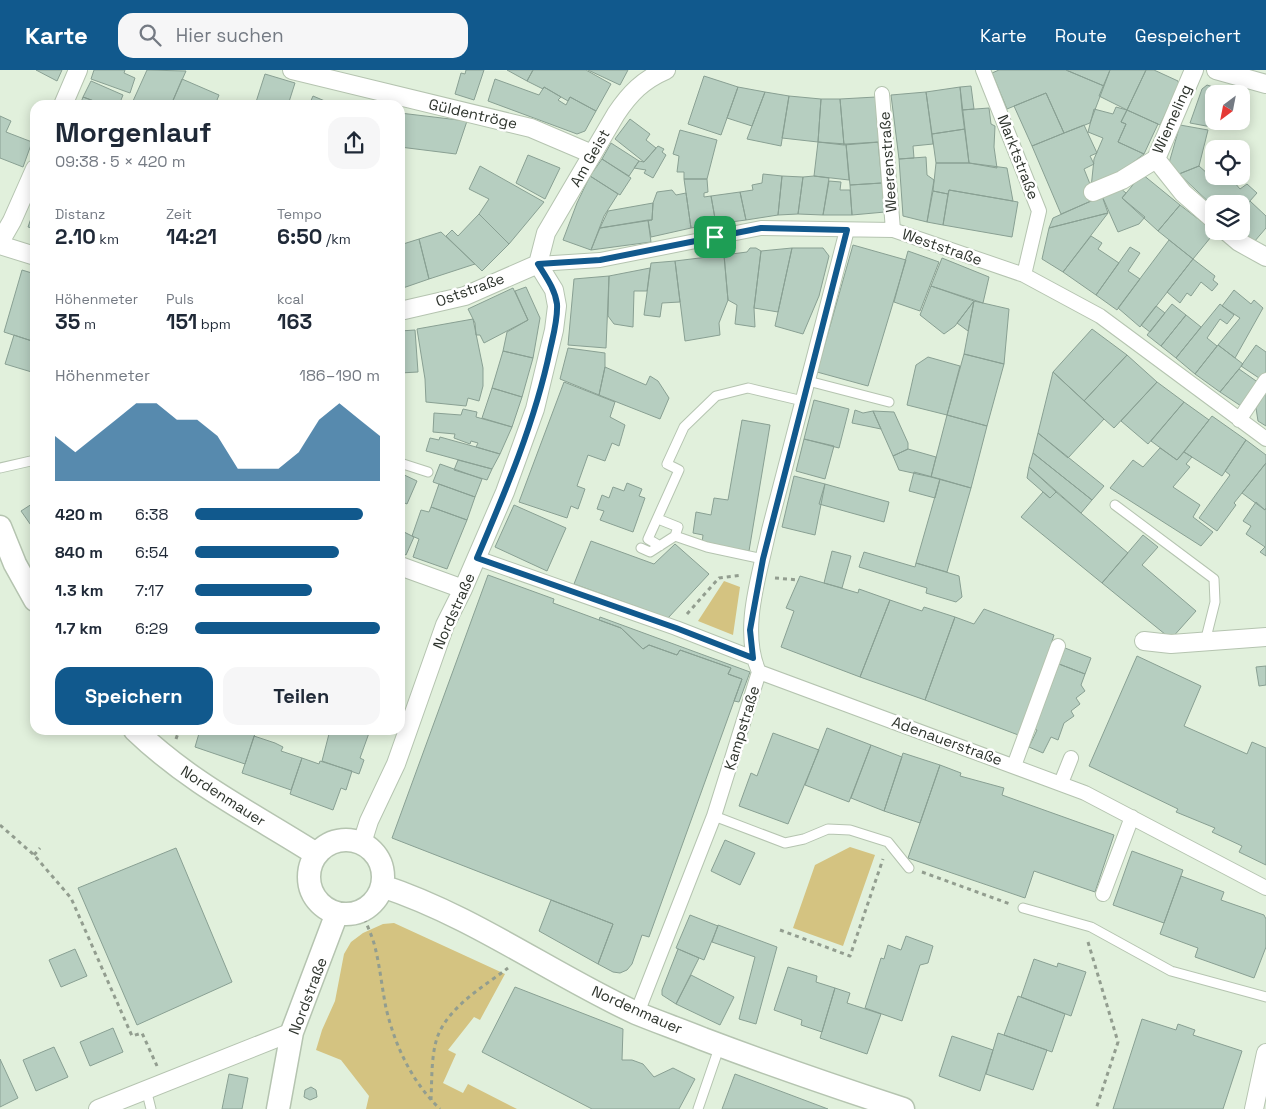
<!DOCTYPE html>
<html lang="de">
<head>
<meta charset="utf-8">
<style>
  body { margin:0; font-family:"Space Grotesk",sans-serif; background:#f6f6f7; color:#1f2937; height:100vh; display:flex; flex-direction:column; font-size:19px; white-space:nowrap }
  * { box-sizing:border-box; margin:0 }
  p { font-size:16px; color:#747a83 }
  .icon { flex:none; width:28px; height:28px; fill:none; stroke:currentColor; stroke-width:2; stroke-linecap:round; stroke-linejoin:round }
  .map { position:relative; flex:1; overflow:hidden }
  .panel { position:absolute; left:30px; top:30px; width:375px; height:635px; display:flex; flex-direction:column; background:#fff; border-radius:15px; box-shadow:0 2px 12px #0003 }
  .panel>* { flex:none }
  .needle { width:32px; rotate:212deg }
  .fabs { position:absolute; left:1205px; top:15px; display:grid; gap:10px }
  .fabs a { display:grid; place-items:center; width:45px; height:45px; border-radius:10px; background:#fff; box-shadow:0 2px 12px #0003; font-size:25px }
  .pin { position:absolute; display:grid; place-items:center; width:42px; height:42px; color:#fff; margin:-21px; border-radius:10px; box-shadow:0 2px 8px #0006 }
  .round { display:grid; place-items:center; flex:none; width:52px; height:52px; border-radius:15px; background:#f6f6f7 }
  .summary { display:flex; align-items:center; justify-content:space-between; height:85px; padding:0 25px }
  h1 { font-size:28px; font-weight:800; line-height:38px }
  .stats { display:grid; grid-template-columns:repeat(3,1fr); gap:8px; height:85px; padding:5px 25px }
  .stats div { display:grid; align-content:center }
  .stats b { font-size:21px; font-weight:800 }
  .stats small { font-size:14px; font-weight:400 }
  .stats p { font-size:14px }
  .chart { height:140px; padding:10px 25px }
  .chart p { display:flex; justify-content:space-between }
  .chart svg { width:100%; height:90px; margin-top:5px; fill:#11598d; opacity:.7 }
  .button { display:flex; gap:10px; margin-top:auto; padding:10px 25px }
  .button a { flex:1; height:58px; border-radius:15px; background:#11598d; color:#fff; font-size:20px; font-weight:800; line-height:58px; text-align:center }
  .button a+a { background:#f6f6f7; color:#1f2937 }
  ul { padding:0 25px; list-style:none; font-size:16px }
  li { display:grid; grid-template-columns:80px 60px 1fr; align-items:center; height:38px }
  li i { height:12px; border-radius:6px; background:#11598d }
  header { display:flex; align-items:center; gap:30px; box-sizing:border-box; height:70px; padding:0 25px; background:#11598d; color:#fff }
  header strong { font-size:24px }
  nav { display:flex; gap:28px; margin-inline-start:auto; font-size:18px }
  .search { width:350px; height:45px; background:#f6f6f7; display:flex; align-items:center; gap:12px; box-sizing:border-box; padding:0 18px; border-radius:15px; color:#747a83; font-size:19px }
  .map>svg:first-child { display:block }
  .green { fill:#d4c381 }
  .building { fill:#b6cec0; stroke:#89a093 }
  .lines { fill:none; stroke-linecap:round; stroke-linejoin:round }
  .service-casing { stroke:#b5c4b0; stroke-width:11 }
  .pedestrian-casing { stroke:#b5c4b0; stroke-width:16 }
  .minor-casing { stroke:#b5c4b0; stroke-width:20 }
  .tertiary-casing { stroke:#b5c4b0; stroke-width:25 }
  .path { stroke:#929d8f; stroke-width:3; stroke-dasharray:4 4; stroke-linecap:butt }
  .service { stroke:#fff; stroke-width:9 }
  .pedestrian { stroke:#fff; stroke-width:14 }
  .minor { stroke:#fff; stroke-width:18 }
  .tertiary { stroke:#fff; stroke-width:22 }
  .route-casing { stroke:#fff; stroke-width:10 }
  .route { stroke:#11598d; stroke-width:6 }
  .labels { text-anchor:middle; stroke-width:5; stroke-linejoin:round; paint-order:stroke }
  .street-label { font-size:15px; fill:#2e342d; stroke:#fff }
</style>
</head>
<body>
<header>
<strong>Karte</strong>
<div class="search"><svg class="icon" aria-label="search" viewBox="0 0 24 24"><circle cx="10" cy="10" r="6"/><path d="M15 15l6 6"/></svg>Hier suchen</div>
<nav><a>Karte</a><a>Route</a><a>Gespeichert</a></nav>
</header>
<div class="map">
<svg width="1266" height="1039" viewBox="0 0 1266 1039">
  <rect width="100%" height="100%" fill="#e1f0dc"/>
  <path class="green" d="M724,511L740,517L733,565L698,551Z
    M850,777L875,785L843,876L793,858L815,795Z
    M394,853L505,904L480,950L474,947L448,980L456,984L443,1013L463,1023L468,1014L517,1039H366L369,1026L341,990L316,980L322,960L335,931L344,884L351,872L363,863L383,854Z"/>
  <path class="building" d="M36,0H62L57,11Z
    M94,0H125L124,3L135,8L130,23L91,9Z
    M147,0L186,1L171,35H143L133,31Z
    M466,0H484L474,30L455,24L461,3L465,4Z
    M507,0H533L527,11Z
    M533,0H586L611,14L596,41L570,27L568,31L544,17L543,19L527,11Z
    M588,0H628L620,15Z
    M999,0H1066L1104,16L1090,53L1064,63L1046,23L1007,39L992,3Z
    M1066,0H1110L1104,16Z
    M1110,0H1146L1127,40L1099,26Z
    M1146,0H1154L1178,11L1179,15L1160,55L1127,40Z
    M265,4L295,13L288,35H267L256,32Z
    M704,6L738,17L721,65L688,54Z
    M182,9L219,25L215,35H171Z
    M495,9L539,25L544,17L561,27L558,30L566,35L570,27L596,41L585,61L577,64L488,31Z
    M91,11L123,25L119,35H105L83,27Z
    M1207,15L1229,22L1214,24V51H1219L1217,58L1190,53L1202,19Z
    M971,16L974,39L962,40L960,17Z
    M738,17L765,22L752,56L727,48Z
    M960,17L965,59L932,64L926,22Z
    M765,22L789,26L781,76L747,69Z
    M926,22L933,74L913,76L914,88L899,89L891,25Z
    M1046,23L1064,63L1032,76L1014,36Z
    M313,26L332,34V35H309Z
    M789,26L821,29L818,72L782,68Z
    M83,27L105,35H80Z
    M876,27L880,72L844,75L840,29Z
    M821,29H840L844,75L818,72Z
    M1116,37L1127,40L1121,52L1126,54L1118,72L1144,84L1115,106L1091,118L1094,89L1103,68L1088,62L1094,39L1113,44Z
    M989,38L991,54L995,56L994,77L997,98L969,93L962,40Z
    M1127,40L1158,54L1144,84L1118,72L1126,54L1121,52Z
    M400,43L467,51L456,84L400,77Z
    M0,46L11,51L6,62L32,72L23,97L0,88Z
    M630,49L650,64L646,70L656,78L644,92L615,69Z
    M1084,55L1097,83L1090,86L1094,94L1084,99L1096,129L1061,144L1032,76Z
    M1180,55L1208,60L1199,96L1179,104L1169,93Z
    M965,59L969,93H936L932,64Z
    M680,60L717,70L707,109H684V102H677L679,86L673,84Z
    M818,72L846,74L849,110L814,106Z
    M878,72L882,113L850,115L846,74Z
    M611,73L639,91L629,106L602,89Z
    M658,76L664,79L662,82L666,85L653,108L644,103L646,100L634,98L639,91L644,92Z
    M528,85L560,98L545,129L516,113Z
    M926,87L927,105L934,110L927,152L903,146L899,89Z
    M602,89L631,108L620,125L590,106Z
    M936,93H969L1007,98L1013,131L949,120L948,124L933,121Z
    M480,96L544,132L509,174L479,144L489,129L469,119Z
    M1199,96L1217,112L1229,106L1240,119L1247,114L1257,123L1241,141V134H1214V137L1179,104Z
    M1214,100V106H1226L1217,112L1208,104Z
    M763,104L782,106L778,145L746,150L740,122L753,120L752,115L762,113Z
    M1142,104L1180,135L1158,161L1122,128Z
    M590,106L618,124L604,146L591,180L563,170L577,133Z
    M782,106L803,107L798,144L778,145Z
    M814,106L829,108L823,145L798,144L803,107Z
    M684,109H707L708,122L704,123V127L711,126L716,154L691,158Z
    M829,111L841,112L840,120H850L852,145H823Z
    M882,113L885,142L852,145L850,115Z
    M1120,118L1126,123L1122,128L1145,147L1139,154L1118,162L1102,126Z
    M672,120L676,125L686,123L691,158L651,167L648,150H652L653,133L657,122Z
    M949,120L1018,132L1012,167L943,155Z
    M933,121L948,124L943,155L927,152Z
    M740,122L746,150L716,154L711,126Z
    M1102,126L1108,143L1049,158L1053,148Z
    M1250,131L1266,146V158L1254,172L1241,161V141Z
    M653,133L652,150L600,158L608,141Z
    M1180,135L1215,162L1193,189L1158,161Z
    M35,137V159L28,157Z
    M1108,143L1063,202L1042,189L1049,158Z
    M479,144L509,174L482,201L446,166L452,160L458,166Z
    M648,150L651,172L591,180L600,158Z
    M441,162L475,194L429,209L419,169Z
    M1091,166L1102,173L1098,179L1119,193L1096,225L1063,202Z
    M419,169L429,209L400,219V175Z
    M1169,170L1193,189L1140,257L1118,238Z
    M853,175L906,190L868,316L817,302Z
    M1130,177L1140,183L1128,201L1140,209L1117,240L1096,225Z
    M750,178H756L761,181L754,238L755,257L735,254L737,235L728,230L724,185L747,182Z
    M792,178L778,242L754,238L761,181Z
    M792,178H823L829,186L819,226L803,264L775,256Z
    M908,181L939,192L920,241L894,232Z
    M724,185L728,230L719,253L720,265L685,271L675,191Z
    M942,188L989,207L983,233L931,216Z
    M1193,189L1215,206L1213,210L1218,214L1212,221L1201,212L1191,226L1187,223L1180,233L1167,222Z
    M675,191L680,232L662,233L660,247L644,245L651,193Z
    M650,198L647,221H634L633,257L614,254L608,246L609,206Z
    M22,200L35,204V272L4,262Z
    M609,206L606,278L568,275L574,209Z
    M931,216L974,231L955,256L944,264L920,245Z
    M526,217L540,248L533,288L503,281L507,262L528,250L515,221Z
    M513,218L528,250L484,273L480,265H476L475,253L468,239Z
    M1234,220L1251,234L1254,230L1263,238L1235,288L1218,275L1240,248L1222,236Z
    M974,231L1009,239L1004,294L964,284Z
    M974,231L968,261L957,253Z
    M1172,234L1186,245L1161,276L1147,265Z
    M1220,234L1234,245L1227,254L1220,249L1207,268L1217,276L1195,304L1176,288Z
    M1156,236L1165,243L1150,262L1141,255Z
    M1186,245L1201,257L1176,288L1161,276Z
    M473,249L483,298V316L479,331L468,328L466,336L426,332L425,309L417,259Z
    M1092,259L1127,285L1084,331L1053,302Z
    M415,260L418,302L400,303V261Z
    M14,265L35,272V303L5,294Z
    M1218,275L1243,294L1220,322L1195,304Z
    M1256,275L1266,282V304L1262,310L1241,296Z
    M568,278L605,283V297L599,325L560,309Z
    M503,281L533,288L522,327L492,318Z
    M964,284L1004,294L987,356L947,345Z
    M1127,285L1157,312L1114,358L1084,331Z
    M928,287L960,296L947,345L907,335L916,295Z
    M605,297L646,315L650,306L658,311L669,328L660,349L599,325Z
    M1239,299L1259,313L1244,338L1220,322Z
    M1053,302L1104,349L1068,388L1038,363Z
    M564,312L615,332L610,347L625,355L619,376L612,373L605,391L588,385L577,416L585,419L578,439L571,436L567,448L519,432Z
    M1157,312L1184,332L1148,374L1121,351Z
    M492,318L522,327L512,357L482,348Z
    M1266,322V356L1258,351L1256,338Z
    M814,330L849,339L839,378L804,369Z
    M1184,332L1209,350L1177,390L1151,371Z
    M463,339L477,342L476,347L512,357L500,384L476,377L478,373L471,371L470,374L454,368L455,364L433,362L434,343L461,345Z
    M855,340L863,343L873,341L881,359L852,353Z
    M873,341L894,342L908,373V379L893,386Z
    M947,345L987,356L971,418L931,407Z
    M1212,346L1246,370L1222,406L1184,382Z
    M742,350L770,355L749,481L702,473L703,465L693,463L696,442L711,445L714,428L728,430Z
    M1038,363L1104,416L1092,430L1033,383Z
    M440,367L476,377L500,384L492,399L426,381L430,368L439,370Z
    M804,369L834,376L825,409L796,401Z
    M1246,370L1266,385V393L1234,433L1236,435L1217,461L1199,448L1230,405L1225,401Z
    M1160,378L1177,390L1184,382L1192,387L1186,394L1190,397L1173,417L1200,435L1193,447L1213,462L1201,476L1110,418L1133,390L1143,397Z
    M908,379L936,387L931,407L899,400L893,386Z
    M1033,383L1092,430L1081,443L1029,397Z
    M458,390L492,399L487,410L454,400Z
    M1266,393V438L1265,440L1242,423Z
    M440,394L482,409L475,427L433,412Z
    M1029,397L1056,422L1050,428L1027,408Z
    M914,402L940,409L935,428L909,421Z
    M400,403L417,411L407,434L400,431Z
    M794,406L825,414L815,465L782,457Z
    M940,409L971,418L947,502L916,493Z
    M627,413L642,419L639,426L645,428L633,462L600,450L604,441L597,439L602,425L609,428L613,417L624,421Z
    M439,414L475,427L467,450L431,437Z
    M825,414L889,432L884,452L819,434Z
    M1043,422L1050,428L1056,422L1128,483L1102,513L1021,447Z
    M35,432V461L21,441Z
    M1256,432L1265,440L1266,438V486L1260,482L1265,477L1246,464L1251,456L1243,451Z
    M514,435L566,458L547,501L495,477Z
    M431,437L467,450L447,499L413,487L419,469L412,466L421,440L429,442Z
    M400,460L414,467L406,485L400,482Z
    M1143,465L1158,477L1142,495L1196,541L1171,569L1102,513Z
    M591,471L654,494L675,474L709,504L668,548L574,514Z
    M832,481L851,486L842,518L824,513Z
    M864,482L915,497L916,493L959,506L962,527L956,532L926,523L927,518L859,497Z
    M488,505L554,529L553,533L621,558L643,579L649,575L677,585L680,580L731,598L728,604L742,609L649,867L642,865L632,894L627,900L620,903L613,902L598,894L613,854L392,768Z
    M800,506L858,523L859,519L890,530L860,607L781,577L794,541L786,538Z
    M890,530L922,541L924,537L955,547L925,630L860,607Z
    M984,539L1054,565L1021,666L925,630L955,547L974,554Z
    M600,547L750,602L739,632L734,631L742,609L728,604L731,598L680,580L677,585L649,575L643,579L621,558L599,550Z
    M1065,578L1091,588L1085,604L1059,594Z
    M1137,586L1201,616L1184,656L1247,684L1252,672L1266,678V795L1239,782L1242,776L1212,762L1215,758L1176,742L1178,739L1089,696Z
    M1059,594L1085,604L1081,615L1085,621L1076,628L1080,634L1071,641L1074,646L1064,653L1058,670L1051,667L1043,683L1029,677L1037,660L1035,659Z
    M1266,596V615L1259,616L1256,597Z
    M827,658L871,675L849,732L805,715Z
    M200,660L256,661L245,694L195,677Z
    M330,660H362L369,663L360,688L364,690L359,704L322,691Z
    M773,663L819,680L788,754L739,736L751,703L757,706Z
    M254,666L275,673L283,677L281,681L302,688L291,720L242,703Z
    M871,675L902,687L884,741L851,728Z
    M903,683L940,695L920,753L884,741Z
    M302,688L319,694L320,691L352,701L346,720L341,718L333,740L290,724Z
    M940,695L961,703L960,706L1004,718L1002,725L1114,765L1095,822L1034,801L1025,828L908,788Z
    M725,770L755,783L740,815L711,801Z
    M176,778L232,912L137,955L78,818Z
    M1132,781L1183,800L1164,853L1113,835Z
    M1181,806L1224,822L1221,830L1264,845L1266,849V877L1254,908L1195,887L1198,878L1160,864Z
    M551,830L613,854L598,894L539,861Z
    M690,845L718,856L704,890L676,878Z
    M718,855L777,877L756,954L739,949L755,887L712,872Z
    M906,866L933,876L928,893L920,895L902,951L865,938L881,888L884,889L888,875L901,880Z
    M75,879L87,906L61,917L49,890Z
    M678,879L699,888L676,934L662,925V920Z
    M1034,889L1057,897L1058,893L1086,902L1071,946L1021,927Z
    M788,897L817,906L816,912L835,918L822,962L801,955L802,950L774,940Z
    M691,905L734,927L720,955L676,934Z
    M515,917L623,959L622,990H632L643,994L654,1007L673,998L695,1009L679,1039H592L482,982Z
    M835,918L850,923L847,933L881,944L867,984L820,968Z
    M1018,926L1065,944L1052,982L1004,965Z
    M1142,949L1176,960L1178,954L1195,960L1193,965L1242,981L1223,1039H1113Z
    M113,958L123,982L90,996L80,972Z
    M998,963L1047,980L1033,1020L986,1004Z
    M952,966L993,980L980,1021L939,1006Z
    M54,977L68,1007L36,1021L23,990Z
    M0,989L18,1028L0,1037Z
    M229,1004L248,1008L242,1039H222Z
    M735,1004L828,1039H722Z
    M311,1017L316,1020L317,1027L310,1030L304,1027L305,1020Z"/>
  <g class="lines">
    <g class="service-casing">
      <path id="service" d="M808,311L889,332
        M400,393L428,402
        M0,398L35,390
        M1115,435L1214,509L1215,532L1205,572
        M658,449L678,457L675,466
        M660,476L648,469L679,400L667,394L684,357L716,326L748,318L803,331
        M641,478L650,482L675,466L707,477L763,489
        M714,746L785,773L804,769L828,759L850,760L888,772L909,798
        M1023,838L1091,857L1171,901L1266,927
        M146,1019L151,1039
        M698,1039L720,975"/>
    </g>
    <g class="pedestrian-casing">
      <path id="pedestrian" d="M983,0L1039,141L1024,205
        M882,24L893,160
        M538,194L600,190L761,158L893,160L1024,205L1100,246L1266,369
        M1239,350L1266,310
        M477,488L676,558L753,588
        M759,602L1085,723L1266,818
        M1014,696L1058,576
        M1061,713L1071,688
        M1103,824L1132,747
        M637,943L714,746L759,602C740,560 760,504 769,460L847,160"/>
    </g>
    <g class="minor-casing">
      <path id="minor" d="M292,0L531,58L592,84
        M1216,0L1266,14
        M63,35L78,0
        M1156,89L1183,123L1214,150
        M1093,122L1122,110L1156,89L1194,0
        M1226,161L1239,172L1266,187
        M0,172L12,151L35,99
        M0,175L35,186
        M538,194L546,163L616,44C630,23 643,10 666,0
        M400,241L465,226L538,194
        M400,496L463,519
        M1144,571L1171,574L1266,567
        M362,773L369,751L396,694L445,555L463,519L505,422L535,339L554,260L557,236L554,220L538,194
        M98,1039L292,962
        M1254,1039L1266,983"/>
    </g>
    <g class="tertiary-casing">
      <path id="tertiary" d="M0,457L15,494L35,530
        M135,660C190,713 253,744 316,784
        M309 807a37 37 0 1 1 74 0a37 37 0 1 1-74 0Z
        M382,816C473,846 550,903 636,943C658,952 681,960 703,969C769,994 836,1017 903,1039
        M278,1039L292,962L337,843"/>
    </g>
    <path class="path" d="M775,508L799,510
      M687,544L719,508L742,505
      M176,669L179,660
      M0,755L34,785L71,828L132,966L142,963L157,996
      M34,785L40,778
      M922,802L1010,834
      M361,841C366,853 372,865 375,877C380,897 382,918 386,938C395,976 412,1012 440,1039
      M780,860L850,886L883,789
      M1088,872L1118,972L1096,1039
      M431,1030C432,1010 431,987 437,968C448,937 483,917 508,898"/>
    <use href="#service" class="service"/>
    <use href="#pedestrian" class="pedestrian"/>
    <use href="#minor" class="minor"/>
    <use href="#tertiary" class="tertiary"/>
  </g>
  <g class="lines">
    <g class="route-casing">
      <path id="route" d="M761,158L847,160L763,489L750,560L753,588L676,558L477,488C506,420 535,352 550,280C553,266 558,249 557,234C555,219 546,207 538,194L600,190Z"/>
    </g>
    <use href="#route" class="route"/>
  </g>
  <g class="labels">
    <g class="street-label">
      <text transform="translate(473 44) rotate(13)" y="5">Güldentröge</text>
      <text transform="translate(1172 49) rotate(-66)" y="5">Wiemeling</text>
      <text transform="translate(1018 87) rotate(69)" y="5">Marktstraße</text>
      <text transform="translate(590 88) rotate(-60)" y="5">Am Geist</text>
      <text transform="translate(888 92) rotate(-94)" y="5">Weerenstraße</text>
      <text transform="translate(942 177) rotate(19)" y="5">Weststraße</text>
      <text transform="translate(470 220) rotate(-20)" y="5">Oststraße</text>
      <text transform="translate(454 541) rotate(-66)" y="5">Nordstraße</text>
      <text transform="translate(742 658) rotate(-73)" y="5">Kampstraße</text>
      <text transform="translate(947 671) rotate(20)" y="5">Adenauerstraße</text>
      <text transform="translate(223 726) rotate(33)" y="5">Nordenmauer</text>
      <text transform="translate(308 926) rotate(-69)" y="5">Nordstraße</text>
      <text transform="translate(637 940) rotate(24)" y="5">Nordenmauer</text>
    </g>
  </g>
</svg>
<div class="fabs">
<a><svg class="needle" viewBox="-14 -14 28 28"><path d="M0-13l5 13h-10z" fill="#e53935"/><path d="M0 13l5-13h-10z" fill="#747a83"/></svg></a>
<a><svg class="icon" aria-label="locate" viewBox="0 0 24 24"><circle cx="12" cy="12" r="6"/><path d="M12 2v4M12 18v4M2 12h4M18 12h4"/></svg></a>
<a><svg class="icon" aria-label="layers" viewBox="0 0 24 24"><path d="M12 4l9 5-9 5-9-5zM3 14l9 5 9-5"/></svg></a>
</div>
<div class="pin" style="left:715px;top:167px;background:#1e9e55"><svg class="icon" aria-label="arrive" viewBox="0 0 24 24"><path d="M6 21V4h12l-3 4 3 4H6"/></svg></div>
<section class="panel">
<div class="summary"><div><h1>Morgenlauf</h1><p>09:38 · 5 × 420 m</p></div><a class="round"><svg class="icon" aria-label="share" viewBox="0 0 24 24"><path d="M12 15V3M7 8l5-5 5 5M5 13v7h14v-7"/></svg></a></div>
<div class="stats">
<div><p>Distanz</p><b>2.10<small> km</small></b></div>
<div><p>Zeit</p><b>14:21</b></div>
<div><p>Tempo</p><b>6:50<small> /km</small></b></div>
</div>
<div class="stats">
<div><p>Höhenmeter</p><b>35<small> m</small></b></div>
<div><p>Puls</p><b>151<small> bpm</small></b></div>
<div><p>kcal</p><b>163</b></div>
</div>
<div class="chart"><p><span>Höhenmeter</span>186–190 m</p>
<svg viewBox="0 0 160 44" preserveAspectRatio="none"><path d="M0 44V22L10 30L20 22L30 14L40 6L50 6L60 14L70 14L80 22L90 38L100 38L110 38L120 30L130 14L140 6L150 14L160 22V44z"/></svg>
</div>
<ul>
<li><b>420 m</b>6:38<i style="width:91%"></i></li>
<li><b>840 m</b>6:54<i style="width:78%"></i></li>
<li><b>1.3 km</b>7:17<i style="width:63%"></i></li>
<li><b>1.7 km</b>6:29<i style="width:100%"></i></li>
</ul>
<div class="button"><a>Speichern</a><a>Teilen</a></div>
</section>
</div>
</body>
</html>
